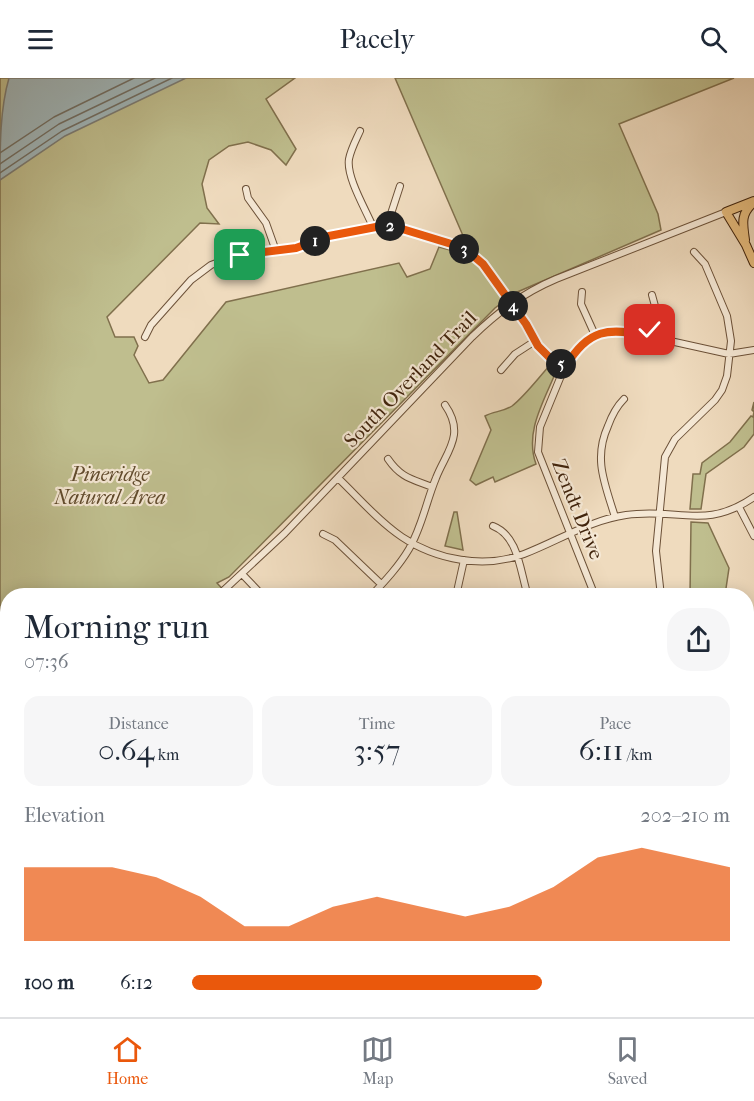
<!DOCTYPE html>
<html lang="en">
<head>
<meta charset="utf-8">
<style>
  body { margin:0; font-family:"IM FELL French Canon",serif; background:#f6f6f7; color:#1f2937; height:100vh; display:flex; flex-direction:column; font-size:22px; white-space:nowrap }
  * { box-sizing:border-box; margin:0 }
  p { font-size:20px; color:#747a83 }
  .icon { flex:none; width:33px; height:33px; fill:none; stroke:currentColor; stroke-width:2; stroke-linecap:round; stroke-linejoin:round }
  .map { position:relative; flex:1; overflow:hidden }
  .panel { position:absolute; left:0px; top:510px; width:754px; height:429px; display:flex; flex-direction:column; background:#fff; border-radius:24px 24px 0 0; box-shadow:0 3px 15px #0003 }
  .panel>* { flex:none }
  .pin { position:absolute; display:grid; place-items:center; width:51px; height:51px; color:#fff; margin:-26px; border-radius:12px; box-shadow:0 3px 9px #0006 }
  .km { position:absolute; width:30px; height:30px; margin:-15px; border-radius:50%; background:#222; color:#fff; font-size:16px; line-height:30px; text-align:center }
  .round { display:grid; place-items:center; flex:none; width:63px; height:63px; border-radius:24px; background:#f6f6f7 }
  .head { display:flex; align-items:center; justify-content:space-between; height:102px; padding:0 24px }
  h1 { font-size:33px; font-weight:600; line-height:45px }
  .figures { display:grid; grid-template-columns:repeat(3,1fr); gap:9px; height:102px; padding:6px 24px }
  .figures div { display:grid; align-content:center; border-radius:15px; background:#f6f6f7; text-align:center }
  .figures b { font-size:30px; font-weight:600 }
  .figures small { font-size:16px; font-weight:400 }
  .figures p { font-size:16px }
  .chart { height:168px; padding:12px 24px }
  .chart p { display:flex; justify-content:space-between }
  .chart svg { width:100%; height:108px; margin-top:6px; fill:#ea580c; opacity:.7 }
  ul { padding:0 24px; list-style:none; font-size:20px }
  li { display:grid; grid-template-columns:96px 72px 1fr; align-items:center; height:45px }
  li i { height:15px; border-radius:8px; background:#ea580c }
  header { display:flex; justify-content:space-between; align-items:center; height:78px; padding:0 24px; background:#fff; font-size:27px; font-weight:600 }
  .tabs { display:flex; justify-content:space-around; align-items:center; height:84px; border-top:2px solid #e0e1e3; background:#fff; font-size:16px; color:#747a83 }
  .tabs a { display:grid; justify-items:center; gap:3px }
  .tabs .active { color:#ea580c }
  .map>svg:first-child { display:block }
  .green { fill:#bfbe8e; stroke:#80704d; stroke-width:1.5 }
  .water { fill:#a0b8bd; stroke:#7a7c76; stroke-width:1.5 }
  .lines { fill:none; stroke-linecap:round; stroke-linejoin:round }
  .shore { stroke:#706e64; stroke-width:1.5 }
  .stream { stroke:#7a7c76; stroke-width:1.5 }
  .minor-casing { stroke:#6c5138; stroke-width:8 }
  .major-casing { stroke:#40230c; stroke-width:10 }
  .minor { stroke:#f5e8d5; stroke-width:6 }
  .major { stroke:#e8be7f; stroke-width:8 }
  .route-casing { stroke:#fff; stroke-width:12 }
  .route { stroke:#ea580c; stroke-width:8 }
  .labels { text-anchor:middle; stroke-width:4.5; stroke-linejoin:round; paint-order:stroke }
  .street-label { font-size:20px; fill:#40230c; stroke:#f5e8d5 }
  .park-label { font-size:20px; font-style:italic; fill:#604a2c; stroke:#f5e8d5 }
</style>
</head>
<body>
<header><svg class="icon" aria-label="menu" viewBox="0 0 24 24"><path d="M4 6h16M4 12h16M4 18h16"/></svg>Pacely<svg class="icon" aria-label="search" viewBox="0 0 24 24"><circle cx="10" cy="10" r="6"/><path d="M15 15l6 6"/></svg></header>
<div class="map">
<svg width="754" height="939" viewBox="0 0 754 939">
  <rect width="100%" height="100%" fill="#efdbbe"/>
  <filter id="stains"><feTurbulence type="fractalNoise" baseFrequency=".00333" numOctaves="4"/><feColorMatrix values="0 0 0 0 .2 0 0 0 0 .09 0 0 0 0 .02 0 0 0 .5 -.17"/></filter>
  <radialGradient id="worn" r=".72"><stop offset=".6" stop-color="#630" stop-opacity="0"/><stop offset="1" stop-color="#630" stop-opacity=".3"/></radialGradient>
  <path class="green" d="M0,0H295L266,21L296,71L286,87L271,72L248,64L229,68L209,82L202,106L207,130L219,146L200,145L107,239L115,259H134L138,268L134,277L149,305L163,302L226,224L399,185L407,199L430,191L439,169L461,175L464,160L395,0H734L619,46L658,136L661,152L515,215L495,230L229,499L217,505L228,517L8,518V932H365L346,939H0Z
    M551,286L557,291C545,322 524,353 536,386L495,404L493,399L476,407L470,402L491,352L485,338C494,333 503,334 512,328C525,318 539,299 551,286Z
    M754,324V356L744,369L706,396L701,431H690L693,396H700L702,385L730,364L751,338L753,339L754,334L752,332Z
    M454,434H457L463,472L445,468Z
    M691,444L708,445L729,490L725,517H690Z"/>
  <path class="water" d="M9,0H186L65,58L0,102C0,68 0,31 9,0Z"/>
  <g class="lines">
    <path class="shore" d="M0,75L54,39L134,0
      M0,86L59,46L155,0
      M0,95L62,53L172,0"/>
    <path class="stream" d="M747,754L754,759
      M528,932L543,935L548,939
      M725,932L730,939"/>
    <g class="minor-casing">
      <path id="minor" d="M360,53C356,62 351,71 349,81C346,99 366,132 373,149
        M246,111L248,120L266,145L276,173
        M387,148L400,108
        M582,214L581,226L595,257
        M648,258L655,228L652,217
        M145,259L151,247L191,202L211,187L232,179L296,170L329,158L387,148L458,168L476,179L512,224L538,268L550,280L565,288
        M501,292L515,276L535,263
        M388,381C401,400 412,401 432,409
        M338,400C358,419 378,443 402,459C436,482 484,491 524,476C558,463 590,442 626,437C678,429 705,453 754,419
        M739,429L754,458
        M615,439C605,406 593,381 608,348C612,337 616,329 624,321
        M493,448C519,458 520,494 528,518
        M323,456L335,462L381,506
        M242,496L263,518
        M223,513L285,455L472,259C498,234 523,215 556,201L726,134
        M371,518C385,503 399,488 409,471C422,449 426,424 436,400C446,374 466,357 445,327
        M456,518L464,482
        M595,518L538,374L540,349L565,288L576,272L595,257L610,253H625L729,276L754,272
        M661,518L656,473L665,379L675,361L715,322L722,312L727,298L731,263L727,238L705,186L694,174
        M754,555L752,568L754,582
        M747,847L754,858"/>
    </g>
    <g class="major-casing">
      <path id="major" d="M754,123L726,134L746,167L754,185
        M745,162C743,147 740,136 753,125"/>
    </g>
    <use href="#minor" class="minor"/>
    <use href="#major" class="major"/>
  </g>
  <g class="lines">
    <g class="route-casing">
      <path id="route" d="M240,177L296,170L329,158L381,148L399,150L458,168L470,175L483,186L526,246L538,268L550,280L566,288C588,251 608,249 648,258L650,252"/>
    </g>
    <use href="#route" class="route"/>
  </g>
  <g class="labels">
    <g class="street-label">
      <text transform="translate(410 301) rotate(-46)" y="7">South Overland Trail</text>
      <text transform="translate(578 431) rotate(68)" y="7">Zendt Drive</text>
    </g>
    <g class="park-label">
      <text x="110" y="403">Pineridge<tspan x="110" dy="23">Natural Area</tspan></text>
    </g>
  </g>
  <rect width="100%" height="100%" filter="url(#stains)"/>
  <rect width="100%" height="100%" fill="url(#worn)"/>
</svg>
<div class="pin" style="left:240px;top:177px;background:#1e9e55"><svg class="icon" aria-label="arrive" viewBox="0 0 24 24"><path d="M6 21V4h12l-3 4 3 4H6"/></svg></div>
<div class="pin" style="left:650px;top:252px;background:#d93025"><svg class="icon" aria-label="check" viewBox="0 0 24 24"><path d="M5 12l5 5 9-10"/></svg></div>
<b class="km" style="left:315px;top:163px">1</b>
<b class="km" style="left:390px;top:148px">2</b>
<b class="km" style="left:464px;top:171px">3</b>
<b class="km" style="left:513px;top:228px">4</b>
<b class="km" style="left:561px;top:286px">5</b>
<section class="panel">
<div class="head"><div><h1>Morning run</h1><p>07:36</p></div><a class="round"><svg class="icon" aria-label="share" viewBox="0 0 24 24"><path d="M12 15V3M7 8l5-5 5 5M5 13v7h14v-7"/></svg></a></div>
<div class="figures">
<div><p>Distance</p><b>0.64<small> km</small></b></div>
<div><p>Time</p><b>3:57</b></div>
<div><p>Pace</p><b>6:11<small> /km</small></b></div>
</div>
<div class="chart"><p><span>Elevation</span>202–210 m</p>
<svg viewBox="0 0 160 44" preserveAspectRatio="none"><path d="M0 44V14L10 14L20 14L30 18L40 26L50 38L60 38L70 30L80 26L90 30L100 34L110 30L120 22L130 10L140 6L150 10L160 14V44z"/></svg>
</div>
<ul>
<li><b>100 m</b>6:12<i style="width:65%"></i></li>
</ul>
</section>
</div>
<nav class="tabs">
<a class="active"><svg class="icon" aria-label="home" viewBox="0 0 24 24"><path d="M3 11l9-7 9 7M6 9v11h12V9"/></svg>Home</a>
<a><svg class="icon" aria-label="map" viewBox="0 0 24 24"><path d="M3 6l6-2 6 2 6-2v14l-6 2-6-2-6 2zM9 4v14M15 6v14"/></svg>Map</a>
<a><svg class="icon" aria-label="saved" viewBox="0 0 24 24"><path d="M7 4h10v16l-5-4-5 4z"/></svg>Saved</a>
</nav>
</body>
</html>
